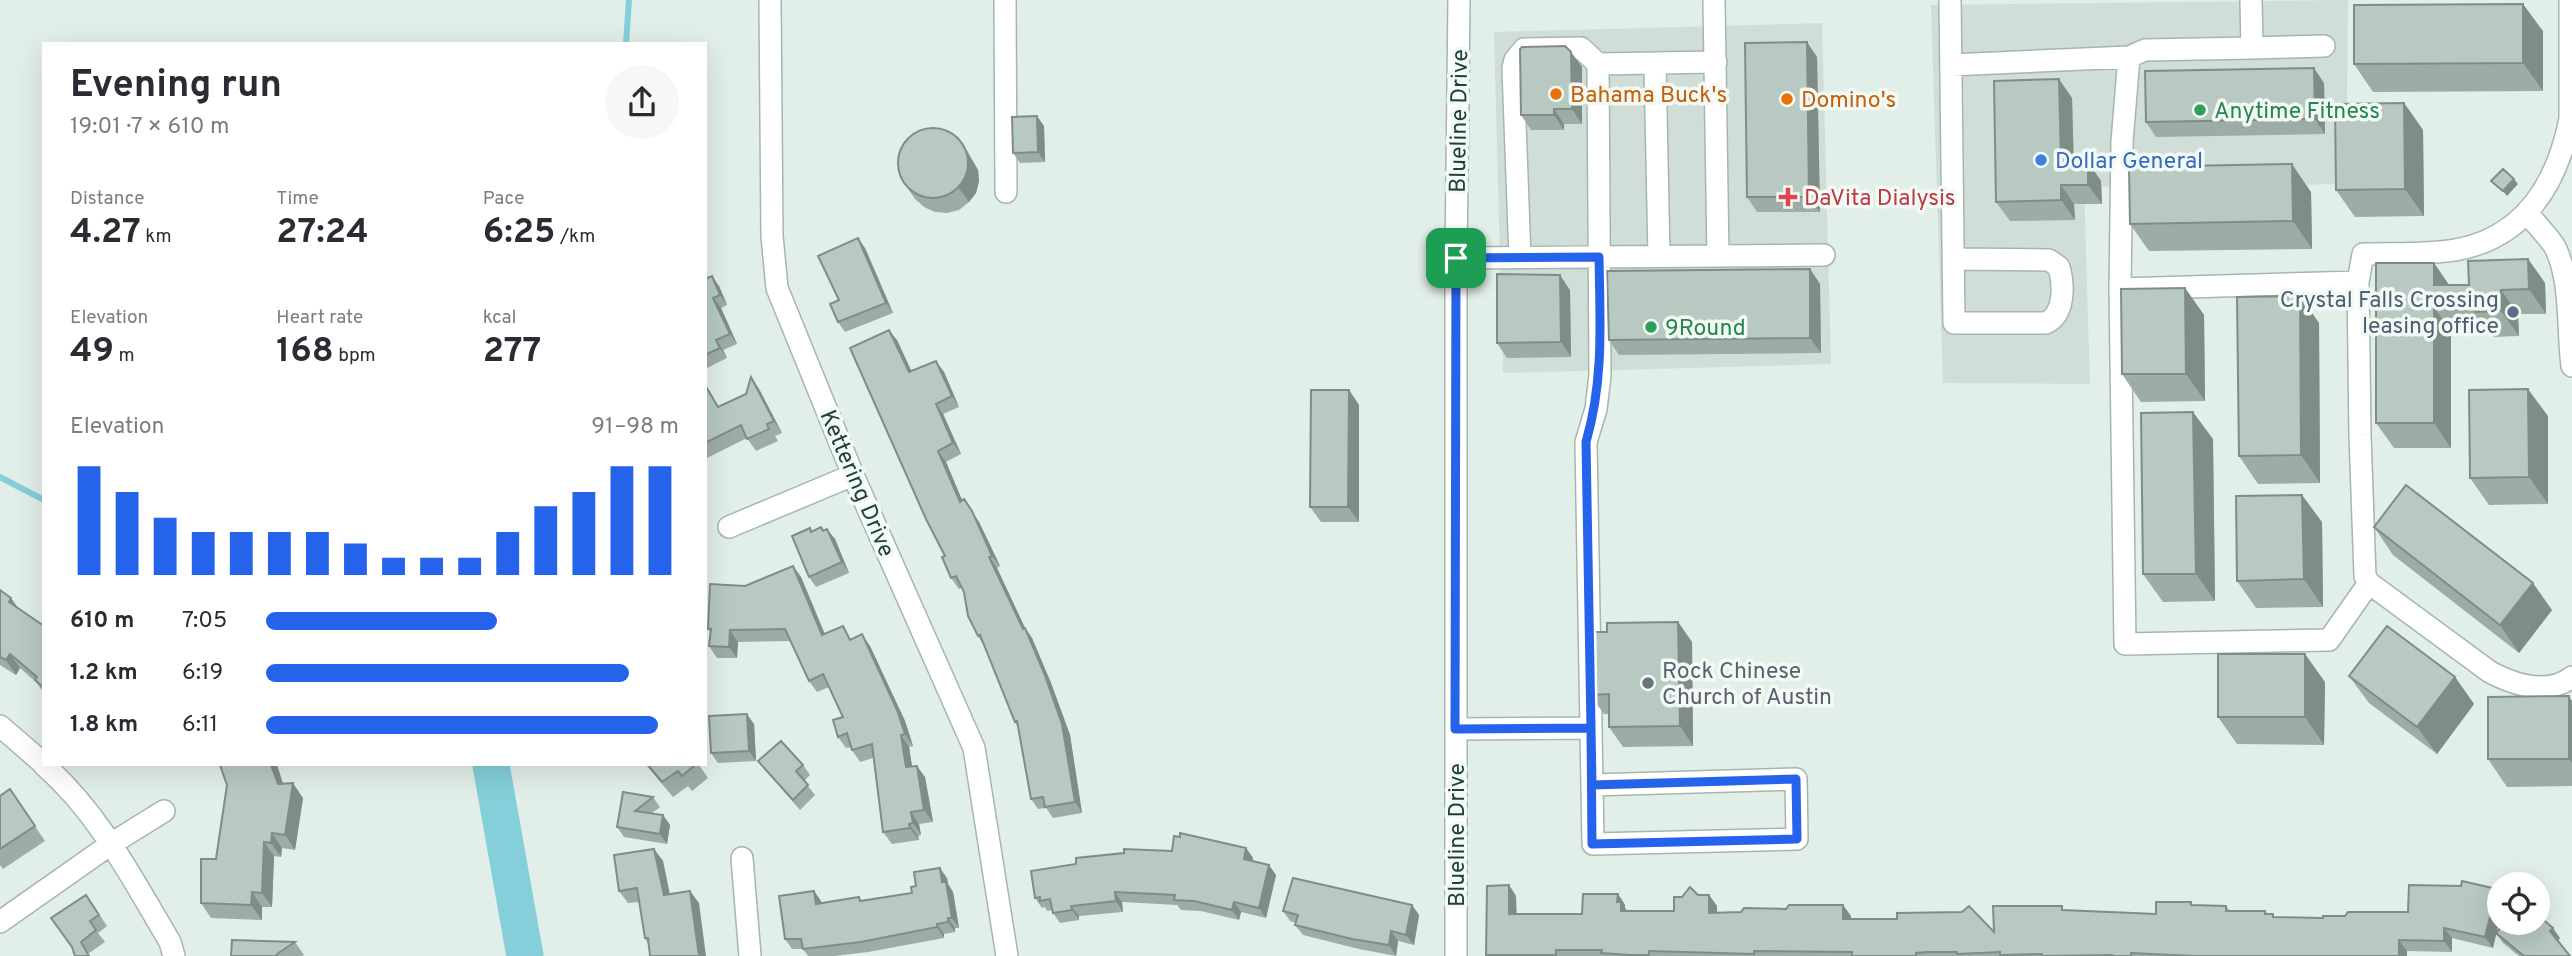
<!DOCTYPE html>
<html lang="en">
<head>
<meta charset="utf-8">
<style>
  body { margin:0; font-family:Overpass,sans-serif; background:#f7f7f7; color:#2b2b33; height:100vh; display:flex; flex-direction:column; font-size:26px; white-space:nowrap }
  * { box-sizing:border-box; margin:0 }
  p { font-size:23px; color:#7c7c81 }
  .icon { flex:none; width:38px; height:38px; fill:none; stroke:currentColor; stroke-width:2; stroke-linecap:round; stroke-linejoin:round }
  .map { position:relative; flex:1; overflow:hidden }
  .sheet { position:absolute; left:42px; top:42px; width:665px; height:724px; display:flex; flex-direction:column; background:#fff; border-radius:0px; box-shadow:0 7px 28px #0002 }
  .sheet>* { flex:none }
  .tools { position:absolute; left:2487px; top:872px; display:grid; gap:14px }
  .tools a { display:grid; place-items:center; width:63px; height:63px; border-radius:50%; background:#fff; box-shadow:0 7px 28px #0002; font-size:35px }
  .pin { position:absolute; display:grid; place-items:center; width:60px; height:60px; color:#fff; margin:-30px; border-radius:14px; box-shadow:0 4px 10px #0006 }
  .round { display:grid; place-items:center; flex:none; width:74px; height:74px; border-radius:37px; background:#f7f7f7 }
  .overview { display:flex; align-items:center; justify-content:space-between; height:119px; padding:0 28px }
  h1 { font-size:38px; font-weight:700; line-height:52px }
  .metrics { display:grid; grid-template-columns:repeat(3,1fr); gap:10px; height:119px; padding:7px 28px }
  .metrics div { display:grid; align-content:center }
  .metrics b { font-size:35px; font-weight:700 }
  .metrics small { font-size:19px; font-weight:400 }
  .metrics p { font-size:19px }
  .chart { height:196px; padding:14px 28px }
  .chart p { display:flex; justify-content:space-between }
  .chart svg { width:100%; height:126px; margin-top:7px; stroke:#2563eb; stroke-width:6 }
  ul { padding:0 28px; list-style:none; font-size:23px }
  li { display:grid; grid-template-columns:112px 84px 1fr; align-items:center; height:52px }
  li i { height:18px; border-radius:9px; background:#2563eb }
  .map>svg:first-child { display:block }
  .built { fill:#d0ded7 }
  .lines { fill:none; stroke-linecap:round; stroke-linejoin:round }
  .stream { stroke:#84cfd9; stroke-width:6 }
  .river { stroke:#84cfd9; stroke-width:37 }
  .minor-casing { stroke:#a4b7af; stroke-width:24 }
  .minor { stroke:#fff; stroke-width:21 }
  .wall { fill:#9dada6 }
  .shaded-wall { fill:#808d87 }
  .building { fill:#b7c9c1; stroke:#808d87; stroke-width:2 }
  .route-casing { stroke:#fff; stroke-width:14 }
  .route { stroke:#2563eb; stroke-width:9 }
  .food-dot { fill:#e8710a; stroke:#f3faf6; stroke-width:2.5 }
  .leisure-dot { fill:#2e9e5b; stroke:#f3faf6; stroke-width:2.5 }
  .shop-dot { fill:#3f7fe0; stroke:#f3faf6; stroke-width:2.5 }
  .health-dot { fill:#e0444e; stroke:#f3faf6; stroke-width:2.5 }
  .service-dot { fill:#5c6f8a; stroke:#f3faf6; stroke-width:2.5 }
  .worship-dot { fill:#6b7280; stroke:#f3faf6; stroke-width:2.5 }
  .labels { text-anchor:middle; stroke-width:7; stroke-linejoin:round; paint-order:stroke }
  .food-label { font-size:23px; fill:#c56008; stroke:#f3faf6; text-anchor:start }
  .leisure-label { font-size:23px; fill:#27864d; stroke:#f3faf6; text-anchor:start }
  .street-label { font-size:23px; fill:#204137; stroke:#f3faf6 }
  .shop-label { font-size:23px; fill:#366cbe; stroke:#f3faf6; text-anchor:start }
  .health-label { font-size:23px; fill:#be3a42; stroke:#f3faf6; text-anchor:start }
  .service-label { font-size:23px; fill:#4e5e75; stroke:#f3faf6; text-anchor:end }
  .worship-label { font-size:23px; fill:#5b616d; stroke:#f3faf6; text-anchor:start }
</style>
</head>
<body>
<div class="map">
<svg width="2572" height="956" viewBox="0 0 2572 956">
  <rect width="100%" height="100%" fill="#e2eee8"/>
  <path class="built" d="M2348,0L2346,184L2084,187L2090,384L1943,383L1931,5Z
    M1822,23L1831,364L1503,373L1494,32Z"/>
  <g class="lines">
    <path class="stream" d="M626,44L629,0
      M0,477L44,500"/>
    <path class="river" d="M491,765L525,956"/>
    <g class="minor-casing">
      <path id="minor" d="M770,0L772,236L777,288L853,475L974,748L1007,956
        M1005,0L1006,192
        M1714,0L1718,256L1824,255
        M1950,0L1954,323H2046C2065,314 2064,285 2059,267L2049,260L1955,259
        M2570,0V119C2557,184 2524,238 2455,250C2426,255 2393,253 2363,254L2358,282L2120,289L2125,644L2329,640L2369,583L2490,672C2515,685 2547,696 2572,677
        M2252,48L2324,46
        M1951,65L2129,57L2145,50L2252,48L2251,0
        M2527,213C2536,224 2547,235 2555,247C2572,282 2567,327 2572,366
        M1659,256L1655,63L1716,62
        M1456,258L1718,256
        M1520,258L1513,68L1515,60L1524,49L1581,48L1598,64
        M2358,282L2360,435L2365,576L2369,583
        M2120,289L2122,142L2129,57
        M729,527L853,475
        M0,726L44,764
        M1456,729L1591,728
        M44,765C99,813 133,880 170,942L174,956
        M1592,785L1796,779L1797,839L1593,844L1586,442L1596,409L1600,375L1598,64L1655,63
        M742,858L750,956
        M0,922L111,844L164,811
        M1456,956V258L1459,0"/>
    </g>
    <use href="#minor" class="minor"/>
  </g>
  <path class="wall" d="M2543,31V91L2373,92L2354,64Z
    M1571,52L1582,67V124H1564V130H1531L1521,115Z
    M1817,57L1820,212H1757L1747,197Z
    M2324,83L2325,134L2156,137L2146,122Z
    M2072,98L2074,162H2088L2101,181L2102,204H2074L2075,220L2010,221L1996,202Z
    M2404,103L2423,130L2424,216L2355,217L2336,190Z
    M1044,126L1045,162L1020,163L1013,153Z
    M967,150L978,170L979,181L976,193L969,202L959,210L947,213L935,212L924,207L915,199L905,184Z
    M2311,192L2312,249L2149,251L2130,224Z
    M865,248L893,313L845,332L838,322L839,300Z
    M2528,259L2545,283L2546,314H2518L2519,336L2493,337L2488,330L2451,331V448H2394L2376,423L2434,263L2449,285H2469Z
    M1810,269L1820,284L1821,353L1619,355L1609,340Z
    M705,279L719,286L727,305L721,308L737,344L723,350L727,358L707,368L705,365Z
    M2185,288L2204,315L2205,401L2141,402L2122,374Z
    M1570,290L1571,357L1507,358L1497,343Z
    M2300,296L2319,323L2320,483L2258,484L2239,456Z
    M897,340L911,371L944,372L959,407L943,414L961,454L946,462L962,500L979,522L1000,566L997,568L1025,628L1032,638L1051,683L1070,735L1082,813L1053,818L1046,808L1038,809L1031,799L1019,728L1015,722L984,646L978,636L964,592L961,588L959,589L951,578L945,556Z
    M751,377L759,389L782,433L775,436L778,441L756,451L747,438L707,458L705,456V385L719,407L746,394Z
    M1349,390L1359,405V522H1321L1310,507Z
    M2548,416V504L2489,505L2470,478Z
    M2213,439L2215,601L2163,602L2143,574Z
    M2322,522L2323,607L2256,608L2237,581Z
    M2374,527L2552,610L2519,653L2393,555Z
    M810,528L812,531L823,530L835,539L849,573L816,587L809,577Z
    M793,566L801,577L825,634L852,639L870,646L905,721L913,746L909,747L912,766L925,777L933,822L919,824L921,835L918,836L919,840L892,844L883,832L873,758L860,762L852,750L851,747L846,748L838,737L843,717L829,687L817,692L809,681L790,641L738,642L737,658H717L709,646L711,633L708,629L745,586Z
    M0,590L20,610L44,626V693L36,682L20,668L16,675L0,665Z
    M1678,622L1692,642L1693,746L1623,747L1609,727V714H1604L1590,695L1607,632Z
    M2349,676L2455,677L2474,704L2437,754L2369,703Z
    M2325,682L2324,745L2237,744L2218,717Z
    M2572,701V786L2507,787L2488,759Z
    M754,724L756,761L718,763L711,753Z
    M758,761L803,765L810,775L804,781L815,795L800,810L766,771Z
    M220,765H277L283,784L303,798L295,850L282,848L281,857L274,856L272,907H262V920L211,918L201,903L216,859L227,785Z
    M646,765H699L708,778L692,791L688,786L673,797Z
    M10,789L45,841L3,869L0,865V796Z
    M623,792L653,797L660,807L652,813L663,815L670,825L667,844L624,837L617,827Z
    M1246,848L1253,858L1252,861L1276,875L1266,918L1241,912L1239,920L1201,911L1181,910L1177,905L1122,902L1123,912L1079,916V920L1060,923L1053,913V910L1047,911L1045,907L1042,908L1035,898L1076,864L1172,851Z
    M654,849L663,861L670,894L699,903L648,944L645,938L639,902L628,903L619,891Z
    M947,878L948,884L953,892L959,928H955V932L944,934V938L868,952L834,956H808L803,949H792L785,939L814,891L821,901V903L859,897L862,901L912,893L916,886Z
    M1509,885L1516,896V914H1582L1618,894L1625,905V908L1627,911H1674L1682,897L1709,895L1717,906V913L1851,916V919L1994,932L2065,911L2156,914L2193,905L2226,906L2230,911H2265L2268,914L2275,917L2323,918L2408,912L2497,889L2499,893V921L2493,948L2452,938V952L2407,951V956H1487L1486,955Z
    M86,895L107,926L98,933L105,942L89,953L73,948Z
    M1412,905L1419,915L1414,945L1398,941L1396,956L1359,949L1303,935L1295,925L1296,923L1290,921L1283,911Z
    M2496,933L2560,938L2558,941L2570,956H2519L2503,943Z
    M295,942L304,955L302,956H231Z"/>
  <path class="shaded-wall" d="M2523,4L2543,31V91L2523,63Z
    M1807,42L1817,57L1820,212L1809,197Z
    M1571,52L1582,67V124L1572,109Z
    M2314,68L2324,83L2325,134L2315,119Z
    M2059,79L2072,98L2074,181L2061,162Z
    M2404,103L2423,130L2424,216L2405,189Z
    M1554,109L1564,124V130L1554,115Z
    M1037,116L1044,126L1045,162L1038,152Z
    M957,136L978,170L979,181L976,193L969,202L958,187Z
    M2088,162L2101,181L2102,204L2088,185Z
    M2292,164L2311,192L2312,249L2293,221Z
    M2514,179L2518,184L2507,196L2503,191Z
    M2061,185L2074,204L2075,220L2061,200Z
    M858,238L865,248L893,313L886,303Z
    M2528,259L2545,283L2546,314L2529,289Z
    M2434,263L2451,288L2434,285Z
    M1810,269L1820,284L1821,353L1810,338Z
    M1560,275L1570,290L1571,357L1561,342Z
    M712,276L719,286L727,305L720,295Z
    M2185,288L2204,315L2205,401L2186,374Z
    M2501,290L2518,314L2519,336L2501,311Z
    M2300,296L2319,323L2320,483L2301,455Z
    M713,298L721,308L737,344L730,334Z
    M2434,307L2451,331V448L2434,423Z
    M889,330L897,340L917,383L909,372Z
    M716,340L723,350L727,358L720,348Z
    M936,361L944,372L959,407L952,396Z
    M751,377L759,389L782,433L774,421Z
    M2528,389L2548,416V504L2529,477Z
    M1349,390L1359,405V522L1348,507Z
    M936,404L943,414L961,454L953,443Z
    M2193,412L2213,439L2215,601L2196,574Z
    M938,451L946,462L967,512L960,502Z
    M2302,495L2322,522L2323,607L2304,579Z
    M964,499L979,522L1000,566L992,556Z
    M827,529L835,539L849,573L842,562Z
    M989,557L997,568L1025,628L1032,638L1051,683L1070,735L1082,813L1075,802L1023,629Z
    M793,566L801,577L830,647L822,635Z
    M2533,583L2552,610L2519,653L2500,625Z
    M11,598L21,612L9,602Z
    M1678,622L1692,642L1693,746L1680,726Z
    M730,630L738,642L737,658L729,647Z
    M862,634L870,646L905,721L913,746L905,734Z
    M10,654L20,668L16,675L6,660Z
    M2305,654L2325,682L2324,745L2305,717Z
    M2455,677L2474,704L2437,754L2417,727Z
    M2569,696L2572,701V763L2569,759Z
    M747,714L754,724L756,761L749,751Z
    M901,735L909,747L914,779L906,767Z
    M271,765H277L288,799L278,784Z
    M917,766L925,777L933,822L924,810Z
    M293,783L303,798L295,850L285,835Z
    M911,812L919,824L921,835L913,823Z
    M663,815L670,825L667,844L660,834Z
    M909,824L918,836L919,840L910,828Z
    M272,833L282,848L281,857L271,843Z
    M264,842L274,856L272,907L262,893Z
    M1246,848L1253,858L1251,869L1244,859Z
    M654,849L663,861L672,907L664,895Z
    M1269,865L1276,875L1266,918L1259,908Z
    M940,868L947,878L948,884L953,892L959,928L952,918L942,882Z
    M1509,885L1516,896L1517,925L1509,914Z
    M2497,889L2499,893V921L2493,948L2485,937Z
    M690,891L699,903L706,956H699Z
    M814,891L821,901L823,914L816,904Z
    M252,892L262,907V920L251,905Z
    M1115,892L1122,902L1123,912L1116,901Z
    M1618,894L1625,905V908L1629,913L1621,911L1617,902Z
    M1709,895L1717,906V923L1709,913Z
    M1234,902L1241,912L1239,920L1232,910Z
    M1412,905L1419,915L1414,945L1406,935Z
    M1843,905L1851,916V930L1843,919Z
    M1071,906L1079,916V920L1072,910Z
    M948,918L955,928V932L948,922Z
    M937,924L944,934V938L937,927Z
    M2444,928L2452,938V952L2444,941Z
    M2553,928L2560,938L2557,941L2550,931Z
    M1391,931L1398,941L1396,956L1389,945Z
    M2399,940L2407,951V956H2399Z"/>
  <path class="building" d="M2523,4V63L2354,64V5Z
    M1807,42L1809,197H1747L1745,43Z
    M1565,46L1571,52L1572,109H1554V115H1521L1520,49L1522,47Z
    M2314,68L2315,119L2146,122L2145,71Z
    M2059,79L2061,162H2088V185H2061V200L1996,202L1994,81Z
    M2404,103L2405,189L2336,190L2335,104Z
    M1037,116L1038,152L1013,153L1012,117Z
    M898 163a35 35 0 1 1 70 0a35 35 0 1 1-70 0Z
    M2292,164L2293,221L2130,224L2129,167Z
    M2503,169L2514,179L2503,191L2491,181Z
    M858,238L886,303L838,322L830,304L839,300L818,256Z
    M2528,259L2529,289L2501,290V311L2476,312L2475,306L2434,307V423H2376V263H2434V285H2469L2468,261Z
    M1810,269V338L1609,340L1607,271Z
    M1497,274L1560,275L1561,342L1497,343Z
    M712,276L720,295L713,298L730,334L716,340L720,348L705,355V279Z
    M2185,288L2186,374H2122L2121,289Z
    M2300,296L2301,455L2239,456L2237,297Z
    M889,330L909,372L936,361L952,396L936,404L953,443L938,451L960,502L964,499L972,511L992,556L989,557L1023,629L1025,628L1044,673L1062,724L1075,802L1045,807L1043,797L1031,799L1017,721L1015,722L980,635L978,636L968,616L964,592L956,576L951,578L942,557L945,556L926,519L850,348Z
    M751,377L774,421L767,424L769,429L747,439L741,425L705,443V385L718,407L746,394Z
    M2528,389L2529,477L2470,478L2469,390Z
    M1311,390H1349L1348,507H1310Z
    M2193,412L2196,574H2143L2141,413Z
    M2406,485L2533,583L2500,625L2374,527Z
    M2302,495L2304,579L2237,581L2236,496Z
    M821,527L823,531L827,529L842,562L809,577L792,536L810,528L811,532Z
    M793,566L822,635L843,626L850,640L862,634L897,710L905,734L901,735L906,767L917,766L924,810L911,812L913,823L909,824L910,828L883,832L872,744L852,750L847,733L838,737L833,720L843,717L823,674L809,681L785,629L730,630L729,647L709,646L711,629H708L710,584L745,586Z
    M0,590L11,598L9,602L44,626V688L35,680L37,677L10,654L6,660L0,657Z
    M1678,622L1680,726L1609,727V694L1590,695L1589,632H1607V623Z
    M2387,626L2455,677L2417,727L2349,676Z
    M2218,654H2305V717H2218Z
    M2569,696V759H2488V697Z
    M747,714L749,751L711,753L709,716Z
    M781,741L803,765L796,771L808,785L793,800L758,761Z
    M220,765H271L278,784L293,783L285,835L272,833L271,843L264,842L262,893L252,892L251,905L201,903V859H216L227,785Z
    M648,765H695L682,776L678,771L662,782Z
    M10,789L35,826L0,849V796Z
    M623,792L653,797L635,811L663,815L660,834L617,827Z
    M1180,833L1246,848L1244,859L1269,865L1259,908L1234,902L1232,910L1194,901L1174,900L1175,895L1115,892L1116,901L1071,906L1072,910L1053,913L1050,899L1040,901V897L1035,898L1031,871L1076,864V858L1124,853V849L1172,851L1174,836L1180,837Z
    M654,849L664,895L690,891L699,956H650L648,938H645L637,888L619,891L614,855Z
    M940,868L942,882H946L952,918H948V922L937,924V927L861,942L803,949L801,939H785L779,896L814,891L816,904L859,897L860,901L912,893L911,887L916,886L914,872Z
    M1293,878L1412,905L1406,935L1391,931L1389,945L1352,939L1295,925L1298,915L1283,911Z
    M2462,881L2497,889L2485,937L2444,928V941L2399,940V956H2195L2131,953V956H2112V955L2042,956V954L2000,955V952L1957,954V952H1927L1916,953V956H1852V952L1754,951V954L1649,951V955H1630L1601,953L1602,950H1556V955H1486L1487,886L1509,885V914H1582L1583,894H1618L1617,902H1621V911H1674V897H1682L1690,887L1698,895H1709V913L1741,912L1744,908L1786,909L1789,905H1843V919H1897V913L1962,912L1969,906L1994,932L1993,906H2062V910L2156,914V902H2191V905L2226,906V911H2265V914H2273V917L2323,918V916H2345L2348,912H2408L2409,885L2461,886Z
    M86,895L99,915L90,921L96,930L81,942L89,956H75L72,947L51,918Z
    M2538,915L2553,928L2550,931L2570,956H2524L2496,933L2505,922H2538Z
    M232,940L295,942L277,954V956H231Z"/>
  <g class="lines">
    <g class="route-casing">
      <path id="route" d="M1456,258L1455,729L1591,728L1592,844L1797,839L1796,779L1592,785L1586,442C1604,380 1600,322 1599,257L1456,258"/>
    </g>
    <use href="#route" class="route"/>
  </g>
  <g class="food-dot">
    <circle cx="1556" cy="94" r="7"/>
    <circle cx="1787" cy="99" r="7"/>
  </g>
  <g class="leisure-dot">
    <circle cx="2200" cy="110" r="7"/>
    <circle cx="1651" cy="327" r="7"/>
  </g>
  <circle class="shop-dot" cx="2041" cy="160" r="7"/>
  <path class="health-dot" d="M1784.5 186.5h7v7h7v7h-7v7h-7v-7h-7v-7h7z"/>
  <circle class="service-dot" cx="2513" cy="312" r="7"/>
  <circle class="worship-dot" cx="1648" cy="683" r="7"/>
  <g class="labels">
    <g class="food-label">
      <text x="1570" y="102">Bahama Buck's</text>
      <text x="1801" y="107">Domino's</text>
    </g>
    <g class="leisure-label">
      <text x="2214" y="118">Anytime Fitness</text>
      <text x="1665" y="335">9Round</text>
    </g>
    <g class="street-label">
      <text transform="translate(1458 121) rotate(-89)" y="8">Blueline Drive</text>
      <text transform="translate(858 483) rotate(67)" y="8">Kettering Drive</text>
      <text transform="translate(1456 835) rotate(-90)" y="8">Blueline Drive</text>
    </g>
    <g class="shop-label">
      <text x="2055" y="168">Dollar General</text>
    </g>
    <g class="health-label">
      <text x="1804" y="205">DaVita Dialysis</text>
    </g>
    <g class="service-label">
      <text x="2499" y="307">Crystal Falls Crossing<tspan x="2499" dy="26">leasing office</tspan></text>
    </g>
    <g class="worship-label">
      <text x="1662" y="678">Rock Chinese<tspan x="1662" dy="26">Church of Austin</tspan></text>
    </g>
  </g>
</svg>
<div class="tools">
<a><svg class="icon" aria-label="locate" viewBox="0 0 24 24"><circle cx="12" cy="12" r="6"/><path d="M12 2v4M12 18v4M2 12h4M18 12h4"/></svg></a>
</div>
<div class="pin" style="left:1456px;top:258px;background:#1e9e55"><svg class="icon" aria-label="arrive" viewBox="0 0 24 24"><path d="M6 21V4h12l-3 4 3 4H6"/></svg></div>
<section class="sheet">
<div class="overview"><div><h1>Evening run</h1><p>19:01 · 7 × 610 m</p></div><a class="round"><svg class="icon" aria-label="share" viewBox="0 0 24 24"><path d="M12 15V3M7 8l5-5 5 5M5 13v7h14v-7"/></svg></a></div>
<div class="metrics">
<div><p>Distance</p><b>4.27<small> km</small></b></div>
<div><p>Time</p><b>27:24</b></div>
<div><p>Pace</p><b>6:25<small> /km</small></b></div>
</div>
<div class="metrics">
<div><p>Elevation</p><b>49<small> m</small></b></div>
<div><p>Heart rate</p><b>168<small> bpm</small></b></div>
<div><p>kcal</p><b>277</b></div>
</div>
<div class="chart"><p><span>Elevation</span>91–98 m</p>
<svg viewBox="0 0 160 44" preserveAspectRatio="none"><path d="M5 44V6M15 44V15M25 44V24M35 44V29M45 44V29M55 44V29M65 44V29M75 44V33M85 44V38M95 44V38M105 44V38M115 44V29M125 44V20M135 44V15M145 44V6M155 44V6"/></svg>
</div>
<ul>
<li><b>610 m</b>7:05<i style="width:56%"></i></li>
<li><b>1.2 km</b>6:19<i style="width:88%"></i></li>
<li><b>1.8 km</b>6:11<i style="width:95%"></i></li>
</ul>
</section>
</div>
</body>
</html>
